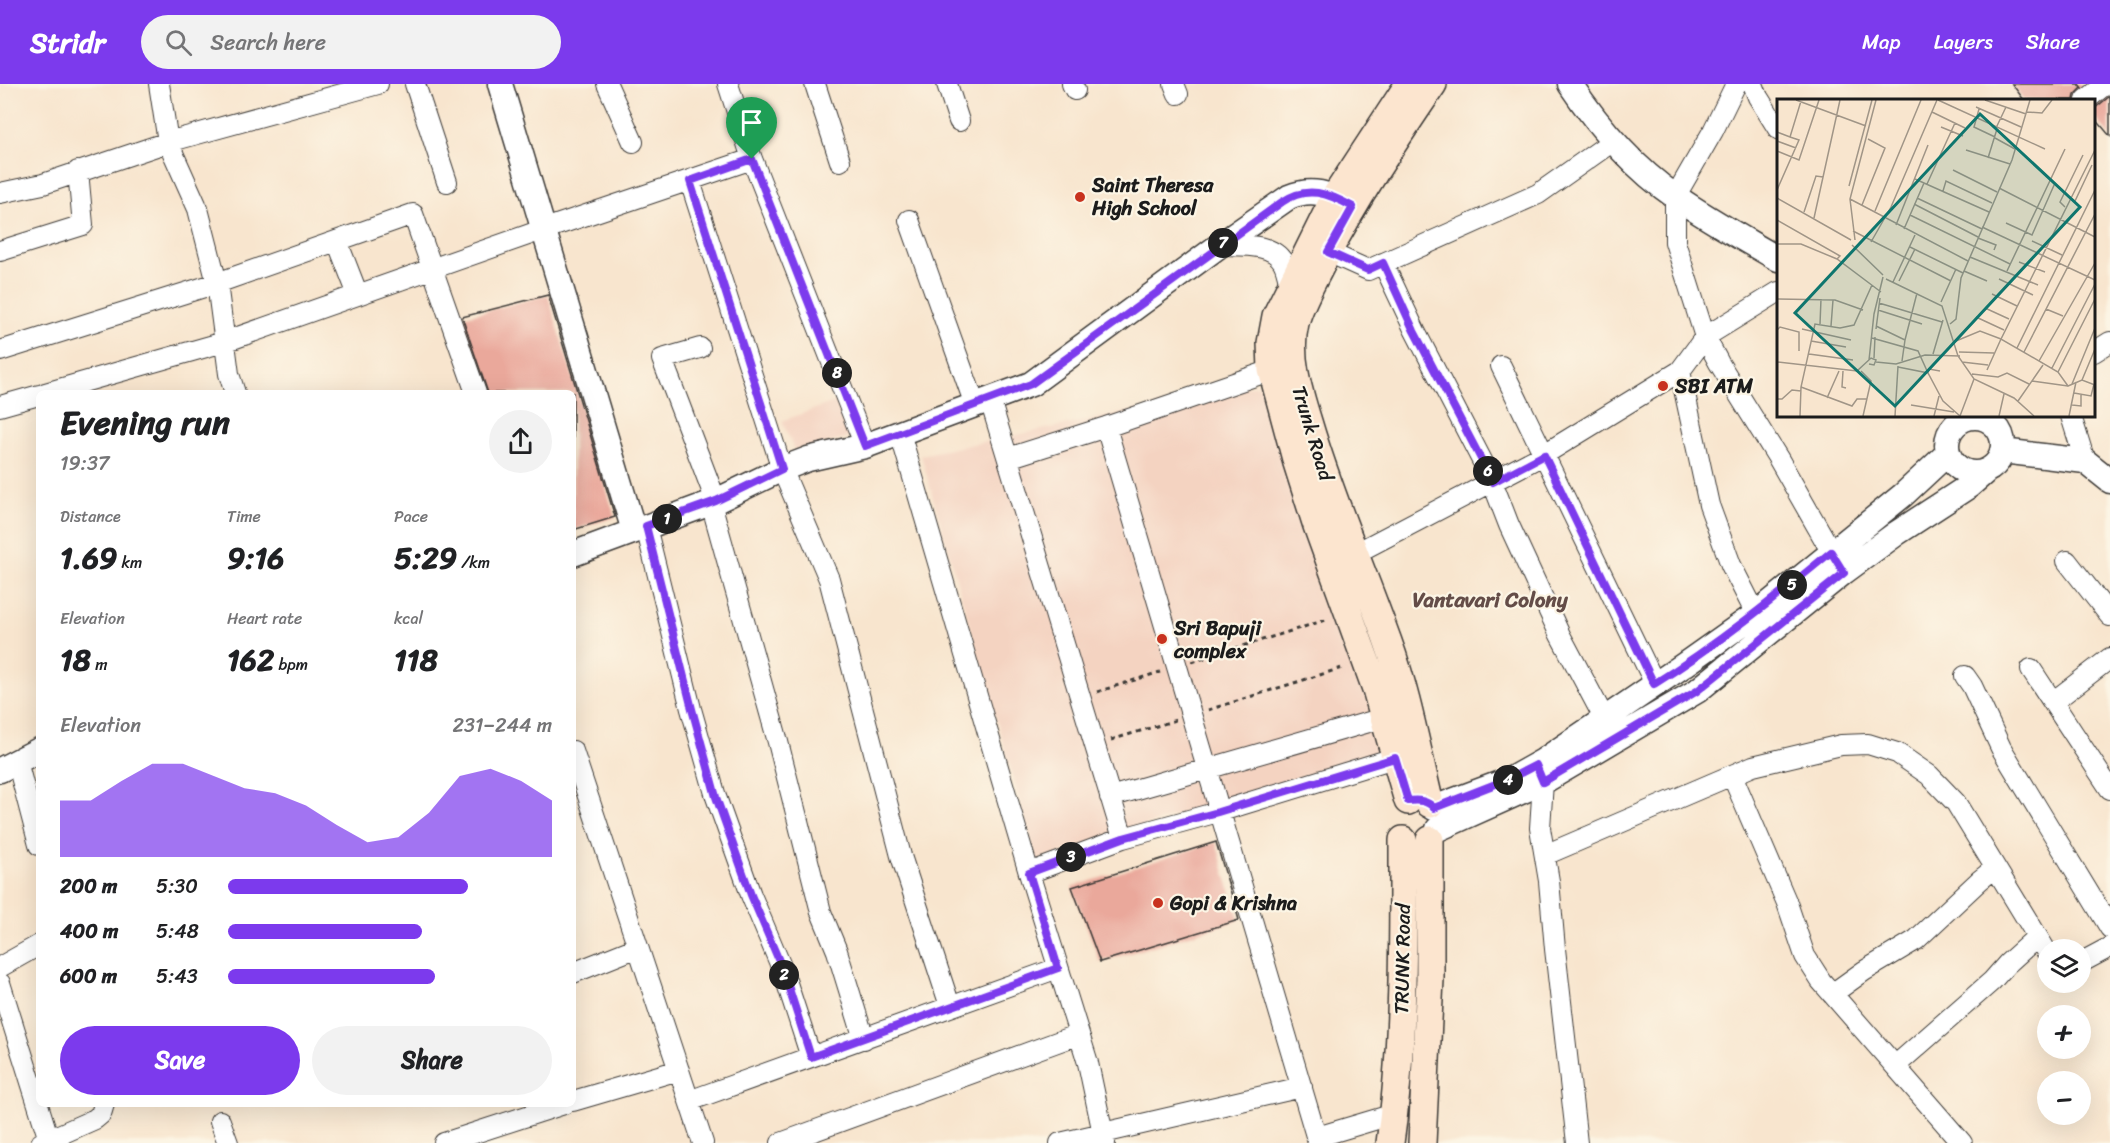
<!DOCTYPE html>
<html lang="en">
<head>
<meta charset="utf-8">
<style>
  body { margin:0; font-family:Sriracha,sans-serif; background:#f2f2f2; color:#202124; height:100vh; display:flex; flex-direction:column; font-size:22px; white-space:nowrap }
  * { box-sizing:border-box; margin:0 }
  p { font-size:20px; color:#757577 }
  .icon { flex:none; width:33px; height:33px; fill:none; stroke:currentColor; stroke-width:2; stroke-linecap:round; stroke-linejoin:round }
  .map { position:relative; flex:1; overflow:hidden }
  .side { position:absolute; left:36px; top:306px; width:540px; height:717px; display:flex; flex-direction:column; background:#fff; border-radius:9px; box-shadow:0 6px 24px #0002 }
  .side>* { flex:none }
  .fabs { position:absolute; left:2037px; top:855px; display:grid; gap:12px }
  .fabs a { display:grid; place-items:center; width:54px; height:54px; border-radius:50%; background:#fff; box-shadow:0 6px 24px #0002; font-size:30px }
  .pin { position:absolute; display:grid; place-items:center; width:51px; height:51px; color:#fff; margin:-62px -26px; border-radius:50% 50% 50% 0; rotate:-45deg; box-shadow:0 0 6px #0007 }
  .pin .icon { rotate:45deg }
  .km { position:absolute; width:30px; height:30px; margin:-15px; border-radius:50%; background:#222; color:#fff; font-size:16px; line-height:30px; text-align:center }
  .round { display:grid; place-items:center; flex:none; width:63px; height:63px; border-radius:32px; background:#f2f2f2 }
  .summary { display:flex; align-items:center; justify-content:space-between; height:102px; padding:0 24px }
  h1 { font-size:33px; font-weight:800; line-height:45px }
  .metrics { display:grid; grid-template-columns:repeat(3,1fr); gap:9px; height:102px; padding:6px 24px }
  .metrics div { display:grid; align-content:center }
  .metrics b { font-size:30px; font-weight:800 }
  .metrics small { font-size:16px; font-weight:400 }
  .metrics p { font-size:16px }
  .chart { height:168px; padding:12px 24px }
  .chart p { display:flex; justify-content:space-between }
  .chart svg { width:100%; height:108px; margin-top:6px; fill:#7c3aed; opacity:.7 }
  .action { display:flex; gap:12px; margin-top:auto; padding:12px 24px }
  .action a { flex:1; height:69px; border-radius:36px; background:#7c3aed; color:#fff; font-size:24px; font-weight:800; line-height:69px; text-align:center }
  .action a+a { background:#f2f2f2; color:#202124 }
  ul { padding:0 24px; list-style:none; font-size:20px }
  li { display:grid; grid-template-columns:96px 72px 1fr; align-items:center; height:45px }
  li i { height:15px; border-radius:8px; background:#7c3aed }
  header { display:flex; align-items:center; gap:36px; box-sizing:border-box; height:84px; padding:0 30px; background:#7c3aed; color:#fff }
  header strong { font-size:28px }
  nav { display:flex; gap:33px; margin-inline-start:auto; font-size:21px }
  .search { width:420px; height:54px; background:#f2f2f2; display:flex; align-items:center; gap:15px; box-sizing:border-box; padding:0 21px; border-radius:33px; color:#757577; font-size:22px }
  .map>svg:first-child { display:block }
  .built { fill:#f4d3c1 }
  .building { fill:#eaa89b }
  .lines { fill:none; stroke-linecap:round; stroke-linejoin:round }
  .minor-casing { stroke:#3d3a37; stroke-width:22 }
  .tertiary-casing { stroke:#3d3a37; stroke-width:27 }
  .secondary-casing { stroke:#3d3a37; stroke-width:30 }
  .path { stroke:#3d3a37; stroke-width:3; stroke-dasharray:4.5 4.5; stroke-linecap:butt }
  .minor { stroke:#fff; stroke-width:20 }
  .tertiary { stroke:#fff; stroke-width:24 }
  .secondary { stroke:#fce5cf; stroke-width:27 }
  .route-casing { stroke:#fff; stroke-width:12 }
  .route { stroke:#7c3aed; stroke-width:8 }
  .poi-dot { fill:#c8321e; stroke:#fcf5e5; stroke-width:2 }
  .labels { text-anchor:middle; stroke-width:4.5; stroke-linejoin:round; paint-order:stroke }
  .poi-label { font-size:20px; font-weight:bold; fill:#1c1c1c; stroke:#fcf5e5; text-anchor:start }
  .street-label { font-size:20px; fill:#1c1c1c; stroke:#fcf5e5 }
  .neighbourhood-label { font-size:21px; font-weight:bold; fill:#644d48; stroke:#fcf5e5 }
  .inset-road { fill:none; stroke:#a09587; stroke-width:1.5 }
  .view { fill:#0f766e; fill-opacity:0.15; stroke:#0f766e; stroke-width:3 }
  .inset-edge { fill:none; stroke:#1c1c1c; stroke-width:3 }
</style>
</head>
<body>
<header>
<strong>Stridr</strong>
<div class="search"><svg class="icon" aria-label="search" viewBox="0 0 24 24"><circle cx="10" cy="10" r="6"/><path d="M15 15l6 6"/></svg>Search here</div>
<nav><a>Map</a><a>Layers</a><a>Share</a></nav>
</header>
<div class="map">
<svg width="2110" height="1059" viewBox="0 0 2110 1059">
  <rect width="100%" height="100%" fill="#fcf5e5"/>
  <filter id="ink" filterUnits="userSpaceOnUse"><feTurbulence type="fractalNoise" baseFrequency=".0167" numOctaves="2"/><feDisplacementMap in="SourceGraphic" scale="12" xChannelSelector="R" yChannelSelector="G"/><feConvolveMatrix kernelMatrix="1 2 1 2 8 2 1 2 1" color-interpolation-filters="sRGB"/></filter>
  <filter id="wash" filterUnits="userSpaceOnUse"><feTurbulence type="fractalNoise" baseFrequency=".008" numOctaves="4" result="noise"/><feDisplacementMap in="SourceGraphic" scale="24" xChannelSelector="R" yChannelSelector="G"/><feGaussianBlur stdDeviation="1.35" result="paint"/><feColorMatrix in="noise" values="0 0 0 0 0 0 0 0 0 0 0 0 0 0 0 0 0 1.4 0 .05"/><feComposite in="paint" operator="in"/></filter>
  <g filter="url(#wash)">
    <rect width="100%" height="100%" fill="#f8e5ce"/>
    <path class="built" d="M1268,299L1387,667L1229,714L1037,777L921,371Z
      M843,315L854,351L796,370L782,337Z"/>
    <g id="blocks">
      <path class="building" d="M2012,0H2079L2082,4L2075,11L2074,16H2024Z
        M2110,12V52L2094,33V25Z
        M548,211L615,433L573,446V309H488L462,233Z
        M1216,758L1239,836L1100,878L1072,803Z"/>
    </g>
  </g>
  <g filter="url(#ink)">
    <use href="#blocks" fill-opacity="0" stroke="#3d3a37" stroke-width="1.5"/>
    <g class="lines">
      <g class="minor-casing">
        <path id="minor" d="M159,0L168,58L198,125L217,199L229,290L235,309
          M415,0L447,98
          M607,0L633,58
          M728,0L752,75L865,362
          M815,0L840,77
          M947,0L959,37
          M1072,0L1075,6
          M1174,0L1178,10
          M1736,0L1713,47L1675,113V158L1705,253L1719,279L1778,374L1839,481
          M1753,0L1758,13L1778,45
          M2086,16L2106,0
          M690,97L782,385L829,495L901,772L950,922
          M0,109L43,100L168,58L378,0
          M909,136L975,321
          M337,157L358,211
          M1220,161C1240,162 1272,158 1283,178C1287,185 1288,194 1290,202
          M0,167L83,141L78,87
          M1328,168L1368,186L1538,110L1613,57
          M1383,179L1415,247L1490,392L1509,441L1560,551L1604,634
          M700,264L662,275L716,417
          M0,267L217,199L413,130L476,309
          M2094,268L2110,258
          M1501,282L1655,600
          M45,309L224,258L542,146L752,75
          M990,316L1123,754
          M0,322L39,311
          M2071,332L2085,377
          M1106,343L1318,1059
          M900,349L1029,789L1088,979L1105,1059
          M1008,374L1106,343L1272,286
          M711,419L778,658L821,828L837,867L864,955
          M646,443L691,625L716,713L751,811L783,887L811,973
          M1354,470L1543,371L1680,287
          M2067,477L2110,532
          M1756,530L1731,481L1709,421L1680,287L1705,253L1778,208
          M2031,585L2110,705
          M1965,592L1972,602L2001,664L2110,844
          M2053,618L2110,574
          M573,667L703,1059
          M17,677L39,761
          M1539,687L1543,698L1540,744L1549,797L1555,865L1577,1059
          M1732,691L1787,819L1805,872L1821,897L1962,1059
          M1110,713L1376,636
          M1545,771L1753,682L1841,661L1868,660L1897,669L1929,691L1956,719L2048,870
          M1029,789L1123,754L1218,728L1407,670
          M2080,879L2110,863
          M0,883L39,861
          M573,889L638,863
          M0,899L50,1059
          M1832,910L1864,887L1916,856L1980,796L1995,784
          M1895,982L1992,897L2007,880L2037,853
          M573,1017L679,986
          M689,1017L1058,884
          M220,1037L228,1059
          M1317,1053L1394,1030
          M41,1059L95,1035L101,1030L104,1020
          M444,1059L564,1020
          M781,1059L1079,950
          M1060,1059L1302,1003"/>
      </g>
      <g class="tertiary-casing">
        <path id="tertiary" d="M500,0L634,447
          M1570,0C1598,42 1635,85 1676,113C1709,136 1744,155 1778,175
          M1947 361a28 28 0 1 1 56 0a28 28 0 1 1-56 0Z
          M2002,367L2085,377L2110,397
          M573,470L716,417L782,385L808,375L865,362L1031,300L1220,161L1289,113C1312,103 1329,110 1350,121
          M0,686L39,666
          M1434,724L1511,695L1543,677L1684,581L1756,530L1903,411L1948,369
          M1438,745L1543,698L1697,607L1844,488L1897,449L1969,402L1985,388"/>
      </g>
      <g class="secondary-casing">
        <path id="secondary" d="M1408,717L1376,605L1317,442L1297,379L1272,286L1271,259L1276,232L1335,113L1409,0
          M1430,720C1417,666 1407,610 1388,558C1362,485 1331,415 1309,341C1299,309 1287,272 1295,239C1300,219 1312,199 1321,181C1354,117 1393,59 1433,0
          M1390,1059C1404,958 1403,858 1403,756
          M1422,1059L1430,895V756"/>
      </g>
      <path class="path" d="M1192,578L1329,535
        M1097,608L1160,588
        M1208,626L1345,583
        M1111,656L1176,636"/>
      <use href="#minor" class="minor"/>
      <use href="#tertiary" class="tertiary"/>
      <use href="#secondary" class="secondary"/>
    </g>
  </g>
  <g class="lines" filter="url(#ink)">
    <g class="route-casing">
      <path id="route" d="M752,75L865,362L1031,300L1282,118C1307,101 1328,109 1353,123L1328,168L1368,186L1383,179L1414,247L1493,398L1544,371L1654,600C1717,561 1774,515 1831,468L1844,489L1697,607L1543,698L1536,681L1511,694L1434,724C1427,716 1418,716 1408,717L1395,674L1218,728L1123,754L1029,789L1058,884L811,973L783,886L751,811L716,713L692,625L646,442L716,417L782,385L690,97Z"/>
    </g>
    <use href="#route" class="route"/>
  </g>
  <g class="poi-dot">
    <circle cx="1080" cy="113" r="6"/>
    <circle cx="1663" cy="302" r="6"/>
    <circle cx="1162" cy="555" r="6"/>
    <circle cx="1158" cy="819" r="6"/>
  </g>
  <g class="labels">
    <g class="poi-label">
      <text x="1092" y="108">Saint Theresa<tspan x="1092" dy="23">High School</tspan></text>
      <text x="1675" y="309">SBI ATM</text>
      <text x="1174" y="551">Sri Bapuji<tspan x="1174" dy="23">complex</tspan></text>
      <text x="1170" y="826">Gopi &amp; Krishna</text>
    </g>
    <g class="street-label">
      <text transform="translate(1313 349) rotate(73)" y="7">Trunk Road</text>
      <text transform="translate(1402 875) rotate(-89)" y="7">TRUNK Road</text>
    </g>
    <g class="neighbourhood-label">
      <text x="1490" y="523">Vantavari Colony</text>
    </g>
  </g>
  <g transform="translate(1777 15)">
    <rect width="318" height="318" fill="#f8e5ce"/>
    <path class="inset-road" d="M19,1L89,27M161,1L268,50M208,1L249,15M199,8L244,28M202,10L197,28L218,38M155,13L188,29M250,13L265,14L275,1M164,28L186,37M219,29L229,8M0,33L13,38L24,2M218,39L238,50M0,42L19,49M189,51L233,65M0,52L22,61L42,1M211,59L220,30M176,71L220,93M138,80L212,113M150,85L178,24M72,87L95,1M222,89L318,138M0,91L22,41L13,38M166,92L169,82L215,104M293,98L298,102L315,66M0,99L74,141M140,99L205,130M73,100L191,162M137,105L201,138M85,106L108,49L91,40M288,108L283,103L306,56M98,112L144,1M27,113L39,77L46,78M133,116L233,165M37,119L63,1M0,121L63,157L60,160M229,124L255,136L278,84M119,126L151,46M205,128L318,181M127,130L147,84M76,132L174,182M201,139L219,146L217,151M78,141L73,100L99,1M255,142L285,156M94,143L114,108L160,1M0,145H24L60,160L104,193M75,146L106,176M133,148L186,174M193,158L261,186M242,163L268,173M187,172L210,182M230,172L288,50M109,180L165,207L181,257L197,280L237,299L257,317M222,180L256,196M122,182L138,150M116,183L138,136M215,195L240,207M0,200L58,201L86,211M164,203L179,170M102,204L165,223M208,209L232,220M269,210L286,217M101,211L145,225M199,218L227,231M43,225L44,200M173,225L179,220L184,179L235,61L253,1M54,227L56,201M99,227L128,241L125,262M25,230L74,241M99,230L103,199M0,231L3,228L22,233V252M95,239L141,252L151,274L152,270L163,272M128,241L140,194M34,242L69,248M179,242L203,232L224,240L318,51M240,249L318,91M182,253L217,254M247,253L318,115M32,255L76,261M156,255L166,221M97,259L98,238M92,261L97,215L106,178M262,262L318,164M0,263L80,272L94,259L99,261L97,266L92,265M99,263L119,265L148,256L183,257M185,263L211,266M121,268L151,274L166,302L183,317M275,269L318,185M210,271L224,240L281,273L291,287L305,281L318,286M66,272L65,288L69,289M84,272L94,282L86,317M281,273L318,200M195,275L221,278L230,274L252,285M305,281L318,250M255,282L291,287M295,285L318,229M24,288L75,307L80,300H90M297,294L314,297L317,285M50,299L62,272M0,300H5L15,291L24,292M241,302L266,266M134,306L177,313M295,306L304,307V295M23,317L24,288L38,225L63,229L77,226L95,186M118,317L121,267M157,317L162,297M183,317L197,280M222,317L227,295M292,317L299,283"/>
    <path class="view" d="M203,15L303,108L118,307L18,214Z"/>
    <rect width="318" height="318" class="inset-edge"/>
  </g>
</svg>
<div class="fabs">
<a><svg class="icon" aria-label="layers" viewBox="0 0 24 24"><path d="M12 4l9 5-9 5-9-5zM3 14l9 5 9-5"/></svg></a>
<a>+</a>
<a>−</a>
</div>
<div class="pin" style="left:752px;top:75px;background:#1e9e55"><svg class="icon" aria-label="arrive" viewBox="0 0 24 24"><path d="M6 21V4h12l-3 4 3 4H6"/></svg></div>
<b class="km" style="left:667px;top:435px">1</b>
<b class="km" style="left:784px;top:891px">2</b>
<b class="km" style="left:1071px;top:773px">3</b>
<b class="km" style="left:1508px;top:696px">4</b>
<b class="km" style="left:1792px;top:501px">5</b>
<b class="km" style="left:1488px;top:387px">6</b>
<b class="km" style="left:1223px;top:159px">7</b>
<b class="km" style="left:837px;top:289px">8</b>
<section class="side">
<div class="summary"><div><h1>Evening run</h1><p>19:37</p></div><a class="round"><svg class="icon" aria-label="share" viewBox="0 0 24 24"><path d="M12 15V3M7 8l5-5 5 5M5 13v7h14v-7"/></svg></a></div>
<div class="metrics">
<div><p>Distance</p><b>1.69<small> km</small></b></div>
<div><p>Time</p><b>9:16</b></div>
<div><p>Pace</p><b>5:29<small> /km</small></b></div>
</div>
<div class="metrics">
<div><p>Elevation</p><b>18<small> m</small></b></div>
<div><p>Heart rate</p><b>162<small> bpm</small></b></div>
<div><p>kcal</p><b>118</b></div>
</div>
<div class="chart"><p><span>Elevation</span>231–244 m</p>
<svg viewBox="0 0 160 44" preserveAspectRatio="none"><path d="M0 44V21L10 21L20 13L30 6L40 6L50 11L60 16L70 18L80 23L90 31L100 38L110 36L120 26L130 11L140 8L150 13L160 21V44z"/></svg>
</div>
<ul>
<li><b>200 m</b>5:30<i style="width:74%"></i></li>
<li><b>400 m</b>5:48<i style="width:60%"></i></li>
<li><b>600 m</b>5:43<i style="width:64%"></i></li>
</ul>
<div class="action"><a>Save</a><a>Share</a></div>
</section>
</div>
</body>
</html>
